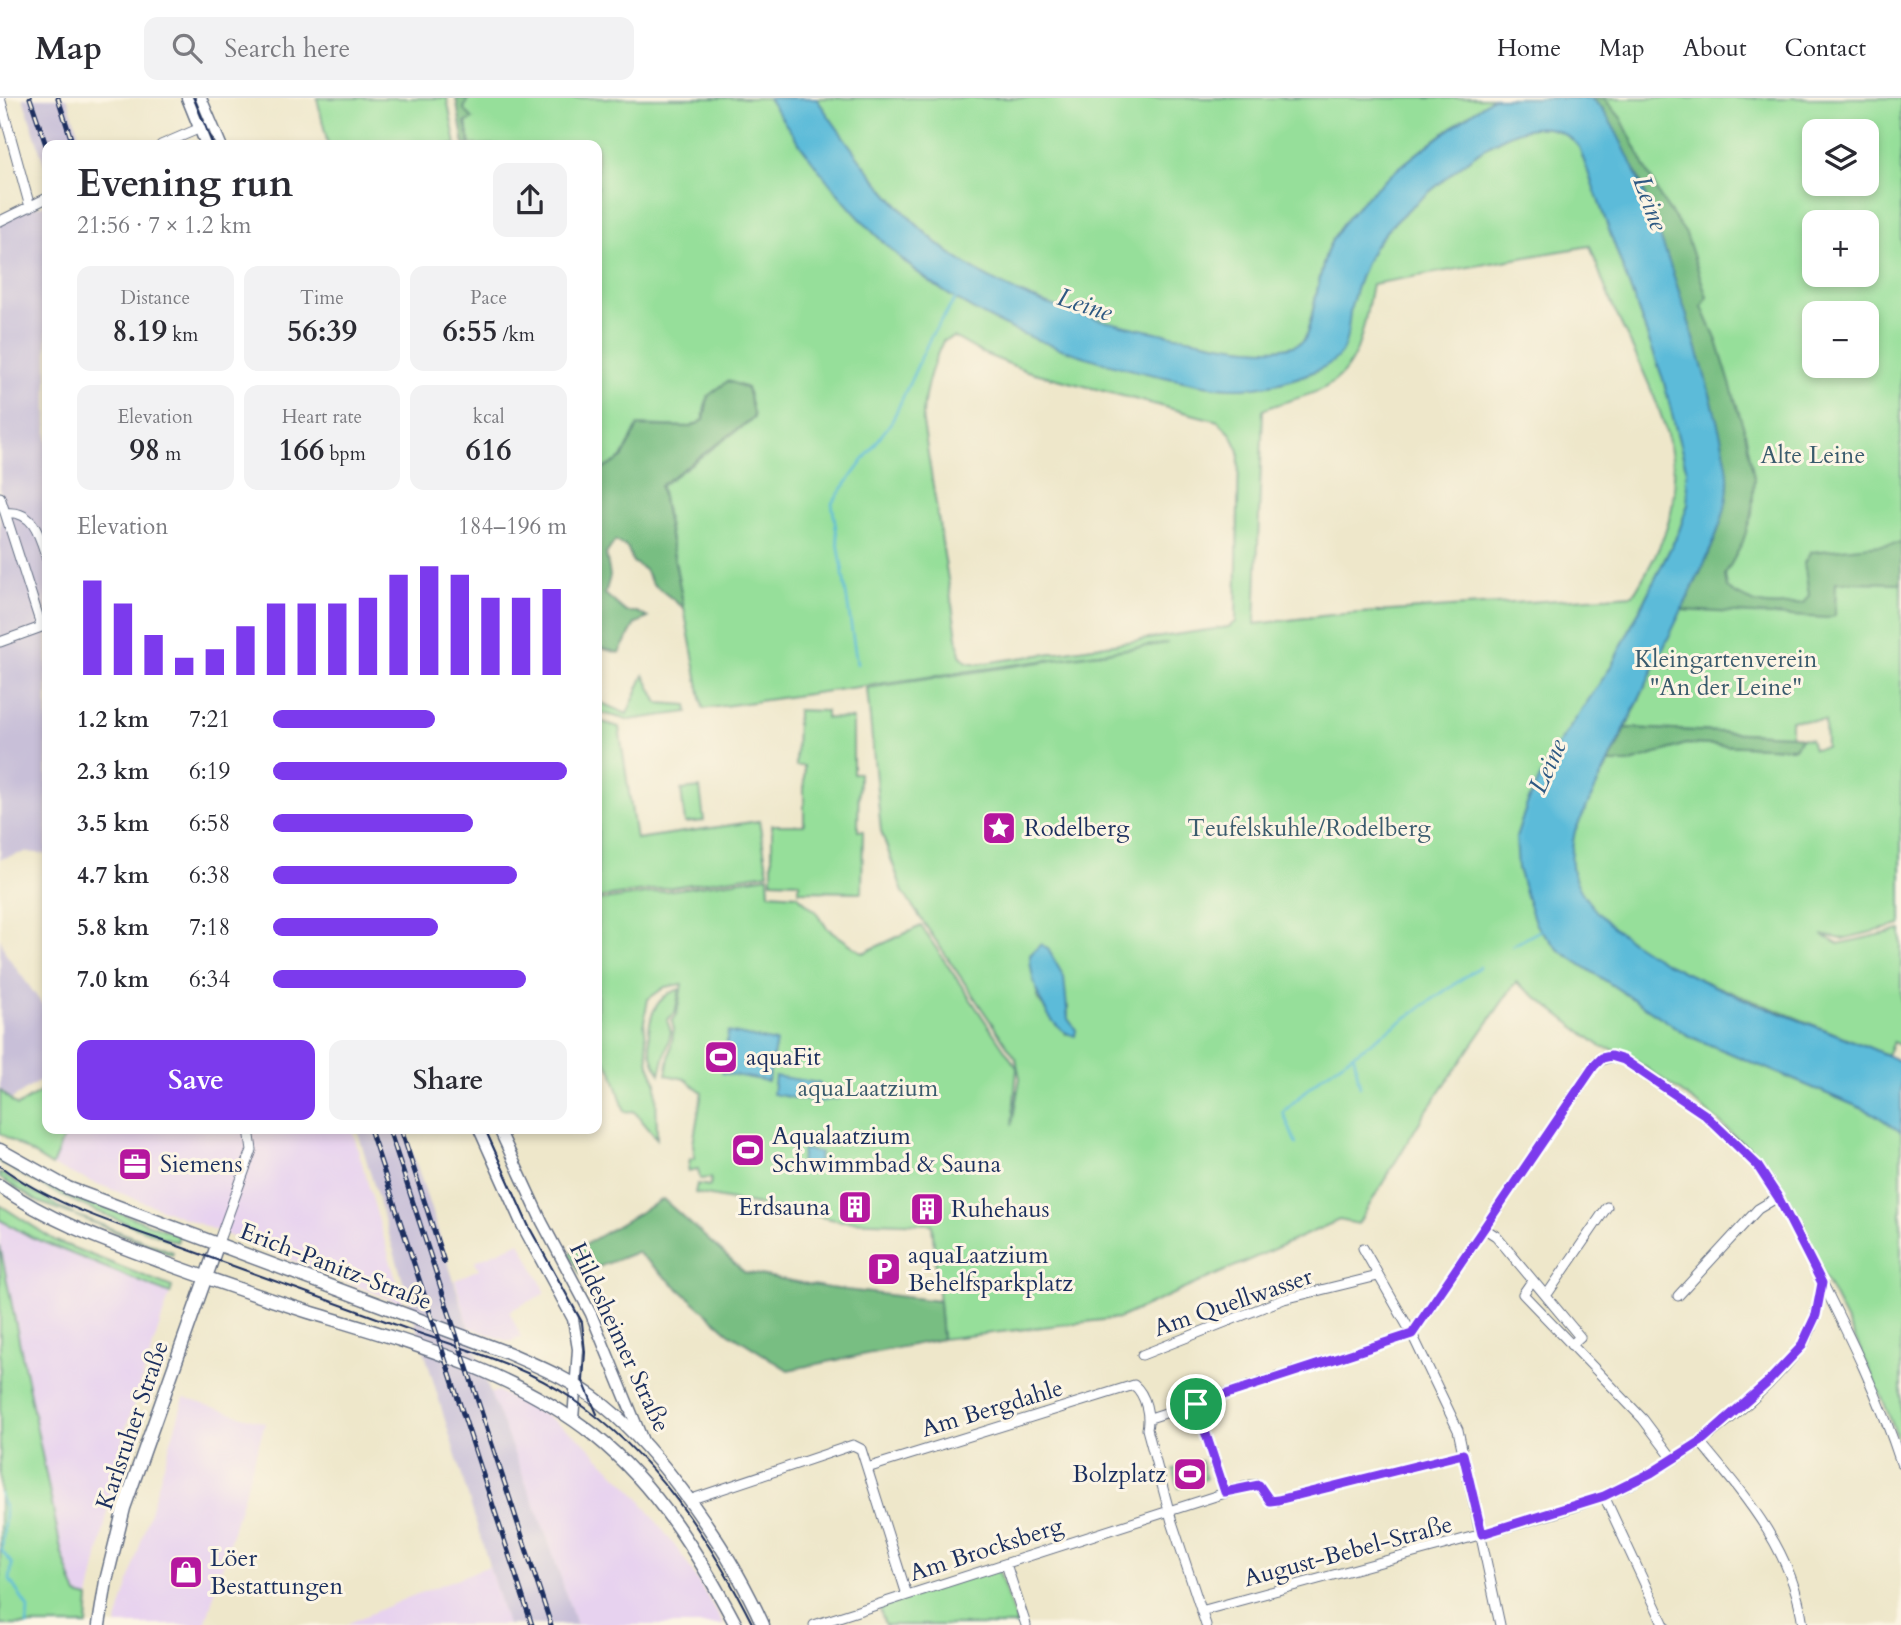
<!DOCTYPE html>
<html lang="en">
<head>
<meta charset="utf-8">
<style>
  body { margin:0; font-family:Cardo,serif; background:#f2f2f3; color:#2b2b33; height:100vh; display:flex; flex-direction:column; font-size:26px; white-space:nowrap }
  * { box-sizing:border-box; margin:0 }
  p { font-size:23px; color:#7c7c81 }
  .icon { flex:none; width:38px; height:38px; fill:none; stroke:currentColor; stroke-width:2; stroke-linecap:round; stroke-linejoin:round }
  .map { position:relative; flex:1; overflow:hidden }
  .panel { position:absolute; left:42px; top:42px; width:560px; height:994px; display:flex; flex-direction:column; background:#fff; border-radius:14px; box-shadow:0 4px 10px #0003 }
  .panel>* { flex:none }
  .tools { position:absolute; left:1802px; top:21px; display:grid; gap:14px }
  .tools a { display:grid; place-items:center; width:77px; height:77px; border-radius:14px; background:#fff; box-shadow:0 4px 10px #0003; font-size:35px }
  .pin { position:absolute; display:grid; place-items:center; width:60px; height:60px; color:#fff; margin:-30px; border:4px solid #fff; border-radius:50%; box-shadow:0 2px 7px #0007 }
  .round { display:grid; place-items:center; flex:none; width:74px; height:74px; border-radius:14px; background:#f2f2f3 }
  .headline { display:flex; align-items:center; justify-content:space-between; height:119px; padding:0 35px }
  h1 { font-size:38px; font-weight:700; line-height:52px }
  .figures { display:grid; grid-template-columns:repeat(3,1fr); gap:10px; height:119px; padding:7px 35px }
  .figures div { display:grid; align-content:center; border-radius:14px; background:#f2f2f3; text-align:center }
  .figures b { font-size:30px; font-weight:700 }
  .figures small { font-size:19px; font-weight:400 }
  .figures p { font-size:19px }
  .chart { height:196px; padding:14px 35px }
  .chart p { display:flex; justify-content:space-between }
  .chart svg { width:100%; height:126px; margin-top:7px; stroke:#7c3aed; stroke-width:6 }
  .button { display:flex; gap:14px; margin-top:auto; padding:14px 35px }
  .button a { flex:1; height:80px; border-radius:14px; background:#7c3aed; color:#fff; font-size:28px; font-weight:700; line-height:80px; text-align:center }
  .button a+a { background:#f2f2f3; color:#2b2b33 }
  ul { padding:0 35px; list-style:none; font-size:23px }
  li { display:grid; grid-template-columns:112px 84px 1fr; align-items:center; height:52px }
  li i { height:18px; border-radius:9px; background:#7c3aed }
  header { display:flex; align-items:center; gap:42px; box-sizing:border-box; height:98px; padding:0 35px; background:#fff; border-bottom:2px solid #e1e1e2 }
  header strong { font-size:33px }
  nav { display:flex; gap:38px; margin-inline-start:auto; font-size:24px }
  .search { width:490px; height:63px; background:#f2f2f3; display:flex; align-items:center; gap:18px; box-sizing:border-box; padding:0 24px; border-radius:14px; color:#7c7c81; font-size:26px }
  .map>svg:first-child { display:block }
  .built { fill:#e7d2ef }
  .industrial { fill:#c8bfd8 }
  .green { fill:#96df9a; stroke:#58877c; stroke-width:2; fill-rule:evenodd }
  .forest { fill:#78be82; stroke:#4a7670; stroke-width:2 }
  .water { fill:#5bbbd9; stroke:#3b759c; stroke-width:2 }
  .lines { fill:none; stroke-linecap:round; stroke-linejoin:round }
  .stream { stroke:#5bbbd9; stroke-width:2.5 }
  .minor-casing { stroke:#656f84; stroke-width:11 }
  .tertiary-casing { stroke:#656f84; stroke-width:13 }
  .secondary-casing { stroke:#656f84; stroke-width:15 }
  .minor { stroke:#fff; stroke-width:9 }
  .tertiary { stroke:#fff; stroke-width:10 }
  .secondary { stroke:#fff; stroke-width:12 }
  .tram { stroke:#1b2f5e; stroke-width:2 }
  .rail-casing { stroke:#1b2f5e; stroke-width:5 }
  .rail { stroke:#fcf5e5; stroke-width:2.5; stroke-dasharray:8; stroke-linecap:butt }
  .route-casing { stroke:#fff; stroke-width:14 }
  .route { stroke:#7c3aed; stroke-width:9 }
  .labels { text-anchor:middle; stroke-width:6; stroke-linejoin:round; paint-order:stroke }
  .park-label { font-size:24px; fill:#3a5b6d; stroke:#fcf5e5 }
  .poi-label { font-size:24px; fill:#1b2f5e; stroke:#fcf5e5; text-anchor:start }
  .street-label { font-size:24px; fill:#1b2f5e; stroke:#fcf5e5 }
  .water-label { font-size:26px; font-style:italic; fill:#2e5983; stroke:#fcf5e5 }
</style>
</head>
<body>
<header>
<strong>Map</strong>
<div class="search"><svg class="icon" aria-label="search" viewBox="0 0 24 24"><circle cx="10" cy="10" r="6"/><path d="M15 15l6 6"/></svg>Search here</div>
<nav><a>Home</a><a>Map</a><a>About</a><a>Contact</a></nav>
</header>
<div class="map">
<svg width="1901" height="1527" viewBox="0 0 1901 1527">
  <rect width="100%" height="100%" fill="#fcf5e5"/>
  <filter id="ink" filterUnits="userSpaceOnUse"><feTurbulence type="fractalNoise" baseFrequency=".0143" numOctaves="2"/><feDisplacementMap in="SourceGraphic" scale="14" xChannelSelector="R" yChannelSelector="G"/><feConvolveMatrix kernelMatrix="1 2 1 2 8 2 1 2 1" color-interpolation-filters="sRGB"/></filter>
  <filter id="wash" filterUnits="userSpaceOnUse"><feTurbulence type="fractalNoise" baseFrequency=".00686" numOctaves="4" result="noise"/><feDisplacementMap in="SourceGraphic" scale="28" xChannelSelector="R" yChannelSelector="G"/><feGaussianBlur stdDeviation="1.57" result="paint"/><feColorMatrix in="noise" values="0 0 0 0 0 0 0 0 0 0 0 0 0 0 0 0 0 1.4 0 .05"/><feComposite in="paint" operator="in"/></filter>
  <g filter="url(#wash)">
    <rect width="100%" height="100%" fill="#eee7ca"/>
    <path class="built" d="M67,1031H352L403,1206L52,1068Z
      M0,1122L31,1139L170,1196L126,1330L89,1500L77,1497L62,1456L0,1148Z
      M520,1144L546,1195L509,1213L521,1239L510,1244L469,1229L455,1182L479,1171L475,1163Z
      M498,1294L548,1319L581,1341L638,1399L684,1460L724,1527H576L546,1436L490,1295Z
      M184,1300L265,1325L205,1527H116Z
      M489,1468L507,1527H344L407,1500Z"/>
    <path class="industrial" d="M23,0H67L82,47H47V75Z
      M47,107V756L26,754L0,761V123L30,109Z
      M0,840L6,856L47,913V978L9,1003L0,992Z
      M357,1031H405L490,1295L546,1436L576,1527H507Z"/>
    <path class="green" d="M317,0H447L456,47H328Z
      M468,0H768C811,63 856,125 916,173C988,231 1080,262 1169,280C1192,285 1218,291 1242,290C1267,289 1292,283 1315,273C1345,260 1344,237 1351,208C1356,189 1364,166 1374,149C1391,123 1415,106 1439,86C1475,55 1539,0 1579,49L1663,281L1686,370L1688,406L1679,433L1612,567L1591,600L1518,770L1536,826L1559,852L1689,938L1873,1015L1901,1034V1351C1878,1280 1842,1214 1808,1148C1793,1119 1782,1089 1761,1065C1732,1032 1695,1003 1659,979C1642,968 1624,951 1603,950L1516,884L1425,1015L1358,1126L1339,1122L1119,1220L942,1241L932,1126L841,1123L695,1095L697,1086L710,1088L711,1080L700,1081L698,1071L688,1073L690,1061L695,1060L693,1046L702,994L685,981L666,977L674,931L672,924L677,916L682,886L665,889L648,901L644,924L649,967L656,984L657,1041L634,1013L625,1014L612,973L597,951V803L768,778L769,795L797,797L816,814L827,830L863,855L921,828L1017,970L1012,1027L1020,980L1016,961L903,794L881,733L867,590L1168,545L703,611L661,388L754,320L747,290L727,284C712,295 702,301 704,322L691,329L638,327L622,360L603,371L597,366V47H470L464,11ZM1590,148C1598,169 1605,192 1615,213C1640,267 1682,342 1673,404C1668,438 1650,469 1633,497L1330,517L1255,526L1263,312C1282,303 1306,300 1324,290C1362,270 1364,224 1372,186ZM954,239L982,255L1027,273L1218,323L1231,336L1239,353L1236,524L1228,529L978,566L967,564L960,557L923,325C922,296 931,269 943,243ZM1036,884L1068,908V921L1076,932L1066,936L1038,902Z
      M816,0H1493C1446,32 1353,98 1329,148C1320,166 1311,237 1303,243C1281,259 1223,247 1198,242C1110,227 1014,207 942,149C892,109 852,52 816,0Z
      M1589,0H1901V827L1842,841L1822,837L1838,846L1901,832V948L1893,944L1887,957C1850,941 1812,926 1774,911C1711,886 1567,838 1571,753C1573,722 1595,692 1609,665H1628L1686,646L1795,650L1801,640L1810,641L1813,651L1826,649L1825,623L1791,622V637L1626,630L1722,424L1728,377L1642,87L1603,11ZM1815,33H1867V86H1815ZM1815,124H1867V177H1815ZM1815,215H1867V268H1815Z
      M644,577L658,605L687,607L688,614L629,622L597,614V603L627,616Z
      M797,612L826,613V620L853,621V675H859L858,733H863L862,794L799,793V784L772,783V727H804V668H796Z
      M599,623L619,629L636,741L759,723L768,775L597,800Z
      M700,690L704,723L685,725L681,692Z
      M680,891L675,915L667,922L671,934L660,976C643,947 643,902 680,891Z
      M47,990V1031H67L52,1068L0,1035V992L17,1008Z
      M0,1059L62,1093L179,1137L177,1144C116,1122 56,1099 0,1064Z
      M0,1075L74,1117L39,1104L0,1080Z
      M0,1107L56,1143L172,1189L170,1196L31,1139L0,1122Z
      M75,1117L173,1154L172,1157Z
      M0,1148L62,1456L77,1497L89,1500L87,1527H0Z
      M1201,1363L1206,1381L1179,1390L1173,1371Z
      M997,1468L1017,1527H885L878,1506Z"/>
    <path class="forest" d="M456,0H468L464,11L473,21L465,25L470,47H464Z
      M1589,0H1604L1621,20L1661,101L1686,136L1707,199L1702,209L1717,243L1745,334L1754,379L1752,416L1742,446L1725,477L1727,490C1754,509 1770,510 1803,505L1809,497L1804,465L1811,454L1901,445V485L1836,484L1835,518L1827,520L1682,512C1712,449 1735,417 1722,344L1642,87L1603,11Z
      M728,283L747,290L754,319L660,388L684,510L652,485L645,472L633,464L627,449L615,443L606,456L610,478L605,496L626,514H637L648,520L635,526L619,555L597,549V367L603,371L622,360L638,328L691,329L704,322L708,298Z
      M1626,630L1791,637L1801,640L1795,650L1686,646L1628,665H1609Z
      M663,1101L744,1174L829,1190L939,1203L942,1241L788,1272L728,1234L637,1154L580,1176L569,1156Z"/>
    <path class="water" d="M768,0H816C852,52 892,109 942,149C1014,207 1110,227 1199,242C1223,247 1282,259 1303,243C1311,237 1320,166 1329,148C1355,95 1433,44 1480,9L1493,0C1511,0 1575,0 1589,0C1630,13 1725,327 1728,377C1730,408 1717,436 1705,464L1575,733C1572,748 1569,766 1575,781C1614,874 1813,919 1901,964V1034L1873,1015L1689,938L1559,852L1536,827L1526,798L1518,770L1516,740L1527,706L1552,656L1612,567L1679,433L1688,406L1686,370L1663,281L1579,49C1539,0 1475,55 1439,86C1415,106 1391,123 1374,149C1364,167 1356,189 1351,209C1348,223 1349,242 1341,255C1335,264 1325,269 1315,273C1292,283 1267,289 1243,290C1219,291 1192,285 1169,280C1080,262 988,231 916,173C856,125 810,63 768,0Z
      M1041,846L1048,851L1064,879L1068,921L1076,932L1075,938C1046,932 1030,882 1030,857Z
      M728,934L776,944L768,983L722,975Z
      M775,978L818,985L828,992L837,991L840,1000L816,1004L773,996Z
      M803,1051L820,1055L818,1065L809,1070L800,1069Z"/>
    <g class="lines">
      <path class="stream" d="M857,566L832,405L892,323L931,238L956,200
        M1512,848L1541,832
        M1354,958L1360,989
        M1296,1046L1283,1014L1321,979L1479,869
        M0,1396L5,1412L2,1453L12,1466L10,1482L28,1510L27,1527"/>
    </g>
  </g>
  <g filter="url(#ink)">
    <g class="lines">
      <g class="minor-casing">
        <path id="minor" d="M0,0L30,109
          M161,47L212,25
          M0,123L47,100
          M0,399L41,527
          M6,415C34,412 40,439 47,461
          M0,544L47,527
          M1485,1131L1496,1138L1580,1239L1571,1247
          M218,1145L252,1052L249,1031
          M1363,1150L1412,1236L1458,1332L1500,1527
          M1532,1183L1523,1196L1643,1321L1673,1361
          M1546,1198L1607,1109
          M1678,1198L1758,1111L1778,1099
          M1142,1257L1284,1201L1378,1178
          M1196,1306L1225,1394
          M1150,1320L1412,1236L1594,968C1605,958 1611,958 1624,962C1671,993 1723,1023 1758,1068C1781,1098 1797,1136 1815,1170C1847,1234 1879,1297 1901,1365
          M1700,1344C1746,1399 1793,1453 1803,1527
          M867,1370L1134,1287C1146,1297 1150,1318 1147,1331L1172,1424L1206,1527
          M1604,1398L1664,1527
          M689,1402L853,1347L861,1351L907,1497
          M1006,1466L1026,1527
          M1201,1513C1280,1491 1358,1470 1436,1449C1492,1433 1549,1419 1603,1398C1671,1372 1756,1308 1800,1250C1814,1232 1819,1207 1822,1186
          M814,1527L1250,1387H1259L1270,1403L1278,1402L1463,1356"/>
      </g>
      <g class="tertiary-casing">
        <path id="tertiary" d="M187,0L206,47
          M201,0L221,47
          M479,1031L522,1127L573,1221L578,1251L573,1322
          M499,1031L542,1124L591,1216L643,1343"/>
      </g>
      <g class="secondary-casing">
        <path id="secondary" d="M0,1052L68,1090L508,1255C540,1269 574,1283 602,1306C664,1356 731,1455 763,1527
          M0,1088C50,1124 111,1145 168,1166C215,1183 261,1199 309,1214C408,1244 512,1272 594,1337C657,1388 699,1457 736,1527
          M99,1527L106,1483L124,1410L218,1145"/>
      </g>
      <use href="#minor" class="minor"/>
      <use href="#tertiary" class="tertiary"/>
      <use href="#secondary" class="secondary"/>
      <path class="tram" d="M194,0L213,47
        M485,1031L529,1129L582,1224L585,1254L583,1283L597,1316
        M0,1068C54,1109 126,1129 189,1152C263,1179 338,1206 413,1233C468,1252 525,1268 573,1301C655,1357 709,1440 753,1527"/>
      <g class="rail-casing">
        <path id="rail" d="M30,0L47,50
          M58,0L73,47
          M370,1031L532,1527
          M389,1031L551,1527
          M401,1031L444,1164"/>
      </g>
      <use href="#rail" class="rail"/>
    </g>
  </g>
  <g class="lines" filter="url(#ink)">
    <g class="route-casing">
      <path id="route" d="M1611,958L1624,962L1704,1016L1757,1067L1778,1099L1822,1185L1816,1217L1801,1249L1766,1286L1700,1344L1651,1375L1604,1398L1482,1436L1463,1356L1278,1402L1270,1403L1259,1387L1225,1394L1196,1306L1412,1236L1594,968L1602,960Z"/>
    </g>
    <use href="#route" class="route"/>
  </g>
  <defs>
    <g id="sight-square" transform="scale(1.75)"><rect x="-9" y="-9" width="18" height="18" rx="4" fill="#b5179e" stroke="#fcf5e5"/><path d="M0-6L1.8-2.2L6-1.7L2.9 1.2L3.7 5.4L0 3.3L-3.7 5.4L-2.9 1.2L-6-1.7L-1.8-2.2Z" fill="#fff"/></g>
    <g id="stadium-square" transform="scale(1.75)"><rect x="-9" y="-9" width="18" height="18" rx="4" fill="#b5179e" stroke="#fcf5e5"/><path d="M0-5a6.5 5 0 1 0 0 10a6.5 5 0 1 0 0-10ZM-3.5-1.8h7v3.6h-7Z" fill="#fff"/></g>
    <g id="office-square" transform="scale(1.75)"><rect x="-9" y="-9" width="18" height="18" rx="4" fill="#b5179e" stroke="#fcf5e5"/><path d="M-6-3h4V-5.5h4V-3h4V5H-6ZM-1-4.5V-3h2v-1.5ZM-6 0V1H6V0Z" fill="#fff"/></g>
    <g id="building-square" transform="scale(1.75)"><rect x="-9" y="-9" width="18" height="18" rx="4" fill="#b5179e" stroke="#fcf5e5"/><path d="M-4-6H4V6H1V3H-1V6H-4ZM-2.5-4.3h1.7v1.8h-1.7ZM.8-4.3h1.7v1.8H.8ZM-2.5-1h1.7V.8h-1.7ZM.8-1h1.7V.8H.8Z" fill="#fff"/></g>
    <g id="parking-square" transform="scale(1.75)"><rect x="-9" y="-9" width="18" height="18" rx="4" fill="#b5179e" stroke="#fcf5e5"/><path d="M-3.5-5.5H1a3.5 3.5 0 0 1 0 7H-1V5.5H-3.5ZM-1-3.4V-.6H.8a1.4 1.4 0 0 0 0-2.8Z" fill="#fff"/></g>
    <g id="shop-square" transform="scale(1.75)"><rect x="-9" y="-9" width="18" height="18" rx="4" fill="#b5179e" stroke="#fcf5e5"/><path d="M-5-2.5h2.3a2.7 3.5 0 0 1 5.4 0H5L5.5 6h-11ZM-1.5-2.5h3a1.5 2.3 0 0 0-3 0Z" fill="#fff"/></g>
  </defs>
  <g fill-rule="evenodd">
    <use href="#sight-square" x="999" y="730"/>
    <use href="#stadium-square" x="721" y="959"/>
    <use href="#stadium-square" x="748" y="1052"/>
    <use href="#office-square" x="135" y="1066"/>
    <use href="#building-square" x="855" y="1109"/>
    <use href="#building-square" x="927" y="1111"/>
    <use href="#parking-square" x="884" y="1171"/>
    <use href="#stadium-square" x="1190" y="1376"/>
    <use href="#shop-square" x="186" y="1474"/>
  </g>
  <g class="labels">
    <g class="park-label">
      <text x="1813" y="365">Alte Leine</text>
      <text x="1726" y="569">Kleingartenverein<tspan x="1726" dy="28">"An der Leine"</tspan></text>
      <text x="1309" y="738">Teufelskuhle/Rodelberg</text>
      <text x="868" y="998">aquaLaatzium</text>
    </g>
    <g class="poi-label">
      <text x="1024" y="738">Rodelberg</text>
      <text x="746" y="967">aquaFit</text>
      <text x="772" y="1046">Aqualaatzium<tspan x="772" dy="28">Schwimmbad &amp; Sauna</tspan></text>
      <text x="160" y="1074">Siemens</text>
      <text x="830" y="1117" text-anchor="end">Erdsauna</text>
      <text x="951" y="1119">Ruhehaus</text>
      <text x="908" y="1165">aquaLaatzium<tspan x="908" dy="28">Behelfsparkplatz</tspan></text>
      <text x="1166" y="1384" text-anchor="end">Bolzplatz</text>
      <text x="210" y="1468">Löer<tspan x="210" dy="28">Bestattungen</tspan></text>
    </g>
    <g class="street-label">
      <text transform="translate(336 1168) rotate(21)" y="8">Erich-Panitz-Straße</text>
      <text transform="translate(1233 1204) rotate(-19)" y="8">Am Quellwasser</text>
      <text transform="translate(620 1239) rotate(65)" y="8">Hildesheimer Straße</text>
      <text transform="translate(992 1310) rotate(-17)" y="8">Am Bergdahle</text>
      <text transform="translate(132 1327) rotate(-71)" y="8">Karlsruher Straße</text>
      <text transform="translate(986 1451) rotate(-18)" y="8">Am Brocksberg</text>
      <text transform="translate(1348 1453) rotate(-15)" y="8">August-Bebel-Straße</text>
    </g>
    <g class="water-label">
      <text transform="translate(1651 105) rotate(70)" y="9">Leine</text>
      <text transform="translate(1085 206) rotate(18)" y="9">Leine</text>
      <text transform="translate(1547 668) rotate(-66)" y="9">Leine</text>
    </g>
  </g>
</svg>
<div class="tools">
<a><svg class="icon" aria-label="layers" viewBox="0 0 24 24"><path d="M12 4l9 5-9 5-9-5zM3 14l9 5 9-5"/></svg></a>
<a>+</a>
<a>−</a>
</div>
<div class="pin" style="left:1196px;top:1306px;background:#1e9e55"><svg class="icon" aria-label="arrive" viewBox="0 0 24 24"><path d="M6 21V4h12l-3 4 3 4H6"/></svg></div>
<section class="panel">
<div class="headline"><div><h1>Evening run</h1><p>21:56 · 7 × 1.2 km</p></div><a class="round"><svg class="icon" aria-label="share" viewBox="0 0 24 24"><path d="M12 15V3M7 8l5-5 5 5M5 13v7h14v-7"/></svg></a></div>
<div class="figures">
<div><p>Distance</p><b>8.19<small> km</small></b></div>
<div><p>Time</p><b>56:39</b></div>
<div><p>Pace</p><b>6:55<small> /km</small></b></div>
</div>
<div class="figures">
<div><p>Elevation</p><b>98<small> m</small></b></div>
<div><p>Heart rate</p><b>166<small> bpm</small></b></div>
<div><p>kcal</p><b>616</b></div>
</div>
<div class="chart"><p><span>Elevation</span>184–196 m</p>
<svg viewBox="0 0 160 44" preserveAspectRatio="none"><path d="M5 44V11M15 44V19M25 44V30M35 44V38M45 44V35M55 44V27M65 44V19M75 44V19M85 44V19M95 44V17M105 44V9M115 44V6M125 44V9M135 44V17M145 44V17M155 44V14"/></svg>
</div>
<ul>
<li><b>1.2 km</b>7:21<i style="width:55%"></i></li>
<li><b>2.3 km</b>6:19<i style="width:100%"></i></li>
<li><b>3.5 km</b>6:58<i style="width:68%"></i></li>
<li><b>4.7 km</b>6:38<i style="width:83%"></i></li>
<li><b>5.8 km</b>7:18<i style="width:56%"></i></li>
<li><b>7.0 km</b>6:34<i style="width:86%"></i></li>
</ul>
<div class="button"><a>Save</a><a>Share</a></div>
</section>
</div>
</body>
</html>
